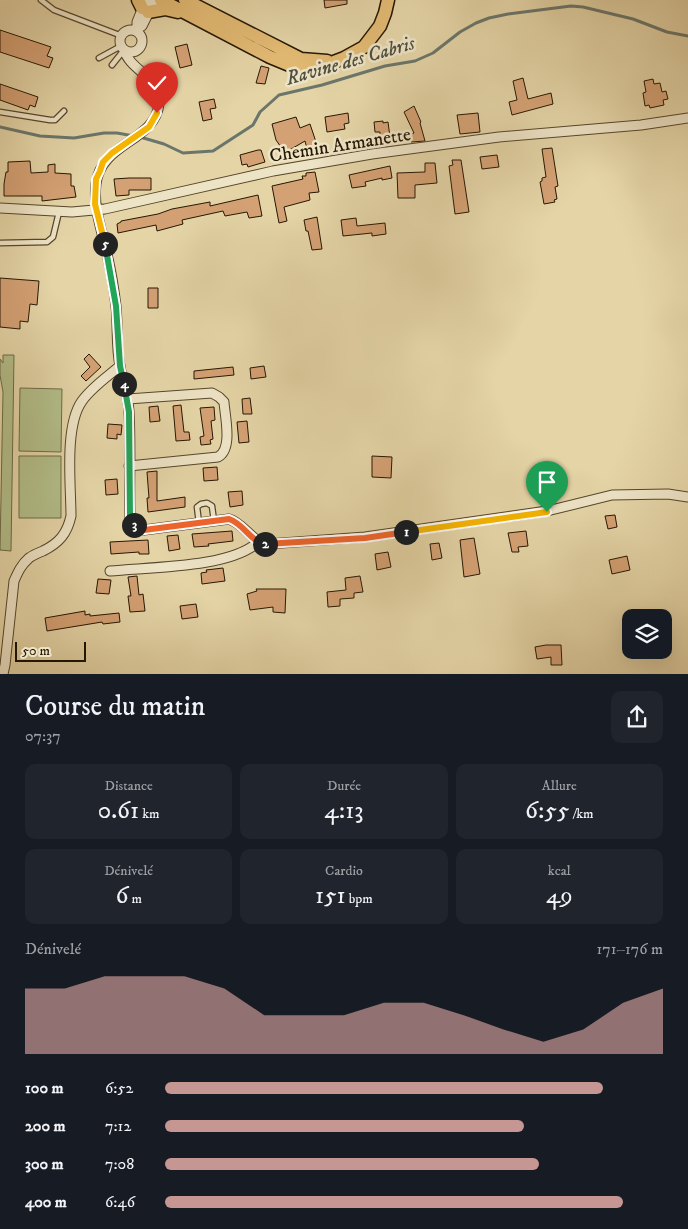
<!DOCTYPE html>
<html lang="fr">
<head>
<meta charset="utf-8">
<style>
  body { margin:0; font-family:"IM FELL DW Pica",serif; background:#20242c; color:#f1f3f6; height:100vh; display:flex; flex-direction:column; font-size:19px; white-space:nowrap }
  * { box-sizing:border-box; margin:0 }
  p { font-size:16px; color:#9ea1a6 }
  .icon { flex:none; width:28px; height:28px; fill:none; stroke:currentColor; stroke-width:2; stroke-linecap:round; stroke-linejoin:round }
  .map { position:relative; height:674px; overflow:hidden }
  .side { display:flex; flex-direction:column; background:#171b24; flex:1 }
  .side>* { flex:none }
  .fabs { position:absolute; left:622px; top:609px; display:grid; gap:10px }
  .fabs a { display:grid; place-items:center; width:50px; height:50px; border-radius:10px; background:#171b24; box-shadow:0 5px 20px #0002; font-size:25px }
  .scale { position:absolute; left:15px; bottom:12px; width:71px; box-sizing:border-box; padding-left:5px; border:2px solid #261703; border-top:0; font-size:14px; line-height:18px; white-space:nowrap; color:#261703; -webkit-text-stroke:4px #ede3c5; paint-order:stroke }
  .pin { position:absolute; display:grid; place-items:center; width:42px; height:42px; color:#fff; margin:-51px -21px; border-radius:50% 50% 50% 0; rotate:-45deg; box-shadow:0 0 5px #0007 }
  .pin .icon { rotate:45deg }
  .km { position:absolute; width:25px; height:25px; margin:-12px; border-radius:50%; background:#222; color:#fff; font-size:14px; line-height:25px; text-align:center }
  .round { display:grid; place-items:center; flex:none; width:52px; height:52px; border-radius:10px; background:#20242c }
  .summary { display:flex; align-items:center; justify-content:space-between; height:85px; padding:0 25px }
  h1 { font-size:28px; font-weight:600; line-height:38px }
  .figures { display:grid; grid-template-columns:repeat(3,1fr); gap:8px; height:85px; padding:5px 25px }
  .figures div { display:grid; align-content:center; border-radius:10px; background:#20242c; text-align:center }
  .figures b { font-size:25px; font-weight:600 }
  .figures small { font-size:14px; font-weight:400 }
  .figures p { font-size:14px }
  .chart { height:140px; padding:10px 25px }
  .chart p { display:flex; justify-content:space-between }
  .chart svg { width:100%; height:90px; margin-top:5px; fill:#c59692; opacity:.7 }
  ul { padding:0 25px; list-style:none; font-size:16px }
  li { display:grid; grid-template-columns:80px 60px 1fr; align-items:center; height:38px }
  li i { height:12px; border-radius:6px; background:#c59692 }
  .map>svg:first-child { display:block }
  .green { fill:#b2bd88; stroke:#6c6a46 }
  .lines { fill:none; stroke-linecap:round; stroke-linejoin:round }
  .stream { stroke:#6a766b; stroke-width:3 }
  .building { fill:#d4a174; stroke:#261703 }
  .service-casing { stroke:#56462c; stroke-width:7 }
  .minor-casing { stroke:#56462c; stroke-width:11 }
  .primary-casing { stroke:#261703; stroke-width:15 }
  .service { stroke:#ede3c5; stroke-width:4.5 }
  .minor { stroke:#ede3c5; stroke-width:9 }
  .primary { stroke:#e2ba73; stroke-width:12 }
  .split-1-casing { stroke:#fff; stroke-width:10 }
  .split-2-casing { stroke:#fff; stroke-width:10 }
  .split-3-casing { stroke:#fff; stroke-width:10 }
  .split-4-casing { stroke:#fff; stroke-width:10 }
  .split-5-casing { stroke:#fff; stroke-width:10 }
  .split-6-casing { stroke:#fff; stroke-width:10 }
  .split-1 { stroke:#f5b400; stroke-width:6 }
  .split-2 { stroke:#f0652b; stroke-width:6 }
  .split-3 { stroke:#f0652b; stroke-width:6 }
  .split-4 { stroke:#22a559; stroke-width:6 }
  .split-5 { stroke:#22a559; stroke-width:6 }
  .split-6 { stroke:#f5b400; stroke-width:6 }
  .labels { text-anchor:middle; stroke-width:5; stroke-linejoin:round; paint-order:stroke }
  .street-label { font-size:19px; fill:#261703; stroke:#ede3c5 }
  .water-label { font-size:20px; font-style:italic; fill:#4e4f40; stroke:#ede3c5 }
</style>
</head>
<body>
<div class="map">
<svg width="688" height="674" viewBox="0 0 688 674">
  <rect width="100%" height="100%" fill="#e4d4a6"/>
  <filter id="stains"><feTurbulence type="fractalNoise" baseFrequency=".004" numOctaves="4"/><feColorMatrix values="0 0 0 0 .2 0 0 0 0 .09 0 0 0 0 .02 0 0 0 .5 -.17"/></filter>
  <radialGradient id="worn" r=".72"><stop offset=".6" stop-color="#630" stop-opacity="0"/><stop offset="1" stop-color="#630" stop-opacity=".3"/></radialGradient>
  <path class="green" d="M3,355H14L11,551L0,550L3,392L0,375V359L3,363Z
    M20,388L62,389L61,452L19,451Z
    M19,456H61V518H19Z"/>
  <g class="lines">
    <path class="stream" d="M0,127L40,136L74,138L104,133H117L134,136
      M140,137L164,144L183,153L213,151L253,125L260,112L279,95L322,85L385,66L415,61L433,53L460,32L476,23L489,18L508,14L571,6L583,7L633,19L667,32L688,36"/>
  </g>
  <path class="building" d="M324,0H347V4L325,8Z
    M0,30L51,47L47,56L53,58L49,68L0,52Z
    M187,44L192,65L180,68L175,47Z
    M261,66L269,68L265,84L256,83Z
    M523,78L528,99L551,93L553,104L512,115L509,102L517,100L513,81Z
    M653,79L654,84L660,83L662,92L666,91L668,99L663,100L664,105L650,108L649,105L645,106L643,93L646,92L644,81Z
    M0,84L38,97L35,107L30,105L28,110L0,100Z
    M214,99L216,108L210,109L212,119L203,121L199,102Z
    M414,106L421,122L420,123L425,141L411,142L409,135L414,133L404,112Z
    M348,113L349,123L344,124L345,129L327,132L325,117Z
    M478,113L480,132L460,134L457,115Z
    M296,117L300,128L310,124L320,154L309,157L305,141L286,152L285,149L283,150L276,140L272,124Z
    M383,121V123L388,122L390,137H380V132H375L374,122Z
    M552,148L558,186L555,187L557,199L554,200L555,202L544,204L540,182L542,181V178L546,177L542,149Z
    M258,150H261L265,162L248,167L247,164L242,165L240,155Z
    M497,155L499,167L482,169L480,157Z
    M452,160H461L469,212L455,214L449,166L453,165Z
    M30,161L31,173L48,172V165L55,164V173L71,174V186H74L76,197L42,201V196H4V184L6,172H8V162Z
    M425,163H435L437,183L415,185V198H398L397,173L425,172Z
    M390,166L392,178L382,180V178L365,182L366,186L352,188L349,175Z
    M315,172L319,192L309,193L310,200L284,207L287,221L279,223L272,186L303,179L302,176H306V173Z
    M129,178H151V190H129V195L116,196L114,179Z
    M258,195L262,216L249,218L247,212L225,216L223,211L182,220L183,224L157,231L156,225L118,233L117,224L121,222V221L158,214L172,209L210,202V206Z
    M317,217L322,249L312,250L308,231H306L304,220Z
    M356,218L357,226L385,223L386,234L372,236V233L343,236L341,220Z
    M0,278L39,281L37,305L30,304L28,322L20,321V329L0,327Z
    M148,288H158V308H148Z
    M89,354L101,367L86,381L81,376L90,367L84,359Z
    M264,366L266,377L251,379L250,368Z
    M233,367L234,375L194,379V371Z
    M250,398L252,414H243L242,399Z
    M181,405L184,432H189L190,440L176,441L173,406Z
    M158,406L160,421L150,422L149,407Z
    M214,407L215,420L211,421L213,439L210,440L211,444L201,445L200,437L204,436L200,408Z
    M247,421L249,442L239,443L237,422Z
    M108,424L122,425L121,435L117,434V439L107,438Z
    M372,456L392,457L391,478L372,477Z
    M217,467L218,480L204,481L203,468Z
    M157,471V501L185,497V507L148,512L147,498H149L147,472Z
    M117,479L118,494L106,495L105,480Z
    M242,491L243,505L230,507L228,492Z
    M615,515L617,527L608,529L605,516Z
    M232,531L233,541L208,544L209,546L194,547L192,534Z
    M526,531L528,546L518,547L519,552H512L508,533Z
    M178,535L180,549L169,551L167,536Z
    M474,538L480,574L464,577L460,540Z
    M148,540L149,554H139V552L111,554L110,542Z
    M439,543L442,558L432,560L430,544Z
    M388,552L391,567L377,570L375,554Z
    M627,556L630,570L612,574L609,560Z
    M223,568L225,581L202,584L201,573L207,572L206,570Z
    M137,576L139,595L143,594L145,611L130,612L128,596H131L128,577Z
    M360,576L363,592L354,593V598L340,599V606L328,607L327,592L346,590L345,578Z
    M98,579L111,580L109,594L96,593Z
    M256,589H286L285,613L273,612V607L250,610L247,594L257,591Z
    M196,604L198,617L182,619L180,606Z
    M85,611V615L90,614V616L119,613L120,622L103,624L102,622L47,631L45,618Z
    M546,645H561L562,665H551V657L537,659L535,647Z"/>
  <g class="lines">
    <g class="service-casing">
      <path id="service" d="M41,0L54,10L122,36
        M99,58L121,46
        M112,65L124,50
        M0,112L50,120H55L64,111
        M0,243L47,242L53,237L59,212
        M199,523L197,507L201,504L207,503L212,506L214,521"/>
    </g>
    <g class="minor-casing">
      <path id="minor" d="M137,28L142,26L155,0
        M137,28V22L146,0
        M120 41a11 11 0 1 1 22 0a11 11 0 1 1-22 0Z
        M124,50C131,72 162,77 159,104C155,142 101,142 96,184C93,208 102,230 107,254C111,271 114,289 116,306C118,326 116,347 120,366C122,381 128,395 129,411C131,446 129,481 130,517L135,526L144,530L229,519C245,524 251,542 268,544L365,537L547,511L612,495L668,494L688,497
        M0,208L72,212L105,209L273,171L372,154L499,137L641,125L688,118
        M128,399L212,393L219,397L224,402C225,417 233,449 218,457L129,466
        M110,571C149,567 231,568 258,542
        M3,674L5,665L14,581C18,572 21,565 29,558C33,555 38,553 43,551C59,543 67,534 71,516C71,486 64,426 82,401C92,387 107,377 120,366"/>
    </g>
    <g class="primary-casing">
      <path id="primary" d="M138,0L142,8
        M161,0L270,57L299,69L318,68L344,58L364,47L380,26L385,13L388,0
        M185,0L301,59L327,61
        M148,12L165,9L178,12"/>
    </g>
    <use href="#service" class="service"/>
    <use href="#minor" class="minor"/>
    <use href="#primary" class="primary"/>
  </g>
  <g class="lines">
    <g class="split-1-casing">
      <path id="split-1" d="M406,532L547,512"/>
    </g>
    <g class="split-2-casing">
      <path id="split-2" d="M265,544L365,538L406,532"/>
    </g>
    <g class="split-3-casing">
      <path id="split-3" d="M134,525L139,529L144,530L229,519C244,524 250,541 265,544"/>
    </g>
    <g class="split-4-casing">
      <path id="split-4" d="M124,384L129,412L130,516L134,525"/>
    </g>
    <g class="split-5-casing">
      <path id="split-5" d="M105,244L116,306L120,366L124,384"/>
    </g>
    <g class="split-6-casing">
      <path id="split-6" d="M105,244L95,204L96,179L100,171L103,162L112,153L149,127L157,113"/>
    </g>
    <use href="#split-1" class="split-1"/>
    <use href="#split-2" class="split-2"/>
    <use href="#split-3" class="split-3"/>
    <use href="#split-4" class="split-4"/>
    <use href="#split-5" class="split-5"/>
    <use href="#split-6" class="split-6"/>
  </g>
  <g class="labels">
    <g class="street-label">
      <text transform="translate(340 144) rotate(-9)" y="7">Chemin Armanette</text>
    </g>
    <g class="water-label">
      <text transform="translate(350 60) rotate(-16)" y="7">Ravine des Cabris</text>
    </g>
  </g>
  <rect width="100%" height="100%" filter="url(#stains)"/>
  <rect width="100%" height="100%" fill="url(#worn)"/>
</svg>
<div class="fabs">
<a><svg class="icon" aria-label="layers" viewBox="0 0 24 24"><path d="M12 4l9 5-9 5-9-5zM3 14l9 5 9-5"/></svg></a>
</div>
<div class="scale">50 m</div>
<div class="pin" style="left:547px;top:512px;background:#1e9e55"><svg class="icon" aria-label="arrive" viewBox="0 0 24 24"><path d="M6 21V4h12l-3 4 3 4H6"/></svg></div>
<div class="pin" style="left:157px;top:113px;background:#d93025"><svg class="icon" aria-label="check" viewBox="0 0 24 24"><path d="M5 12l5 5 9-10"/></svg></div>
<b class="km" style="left:406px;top:532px">1</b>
<b class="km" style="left:265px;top:544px">2</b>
<b class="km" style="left:134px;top:525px">3</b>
<b class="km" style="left:124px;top:384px">4</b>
<b class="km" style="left:105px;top:244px">5</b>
</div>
<section class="side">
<div class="summary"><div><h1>Course du matin</h1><p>07:37</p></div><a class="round"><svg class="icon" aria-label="share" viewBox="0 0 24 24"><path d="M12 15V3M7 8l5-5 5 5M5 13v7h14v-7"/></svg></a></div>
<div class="figures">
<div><p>Distance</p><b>0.61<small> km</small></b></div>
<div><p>Durée</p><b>4:13</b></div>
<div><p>Allure</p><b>6:55<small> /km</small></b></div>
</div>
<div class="figures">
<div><p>Dénivelé</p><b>6<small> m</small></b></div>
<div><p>Cardio</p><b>151<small> bpm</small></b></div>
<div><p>kcal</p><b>49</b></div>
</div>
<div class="chart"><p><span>Dénivelé</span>171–176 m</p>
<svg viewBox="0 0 160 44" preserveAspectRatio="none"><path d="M0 44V12L10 12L20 6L30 6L40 6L50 12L60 25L70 25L80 25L90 19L100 19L110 25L120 32L130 38L140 32L150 19L160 12V44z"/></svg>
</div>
<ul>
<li><b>100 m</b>6:52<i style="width:88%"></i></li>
<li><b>200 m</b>7:12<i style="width:72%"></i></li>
<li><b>300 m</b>7:08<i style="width:75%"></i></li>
<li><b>400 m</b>6:46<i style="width:92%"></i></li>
</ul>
</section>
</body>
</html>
